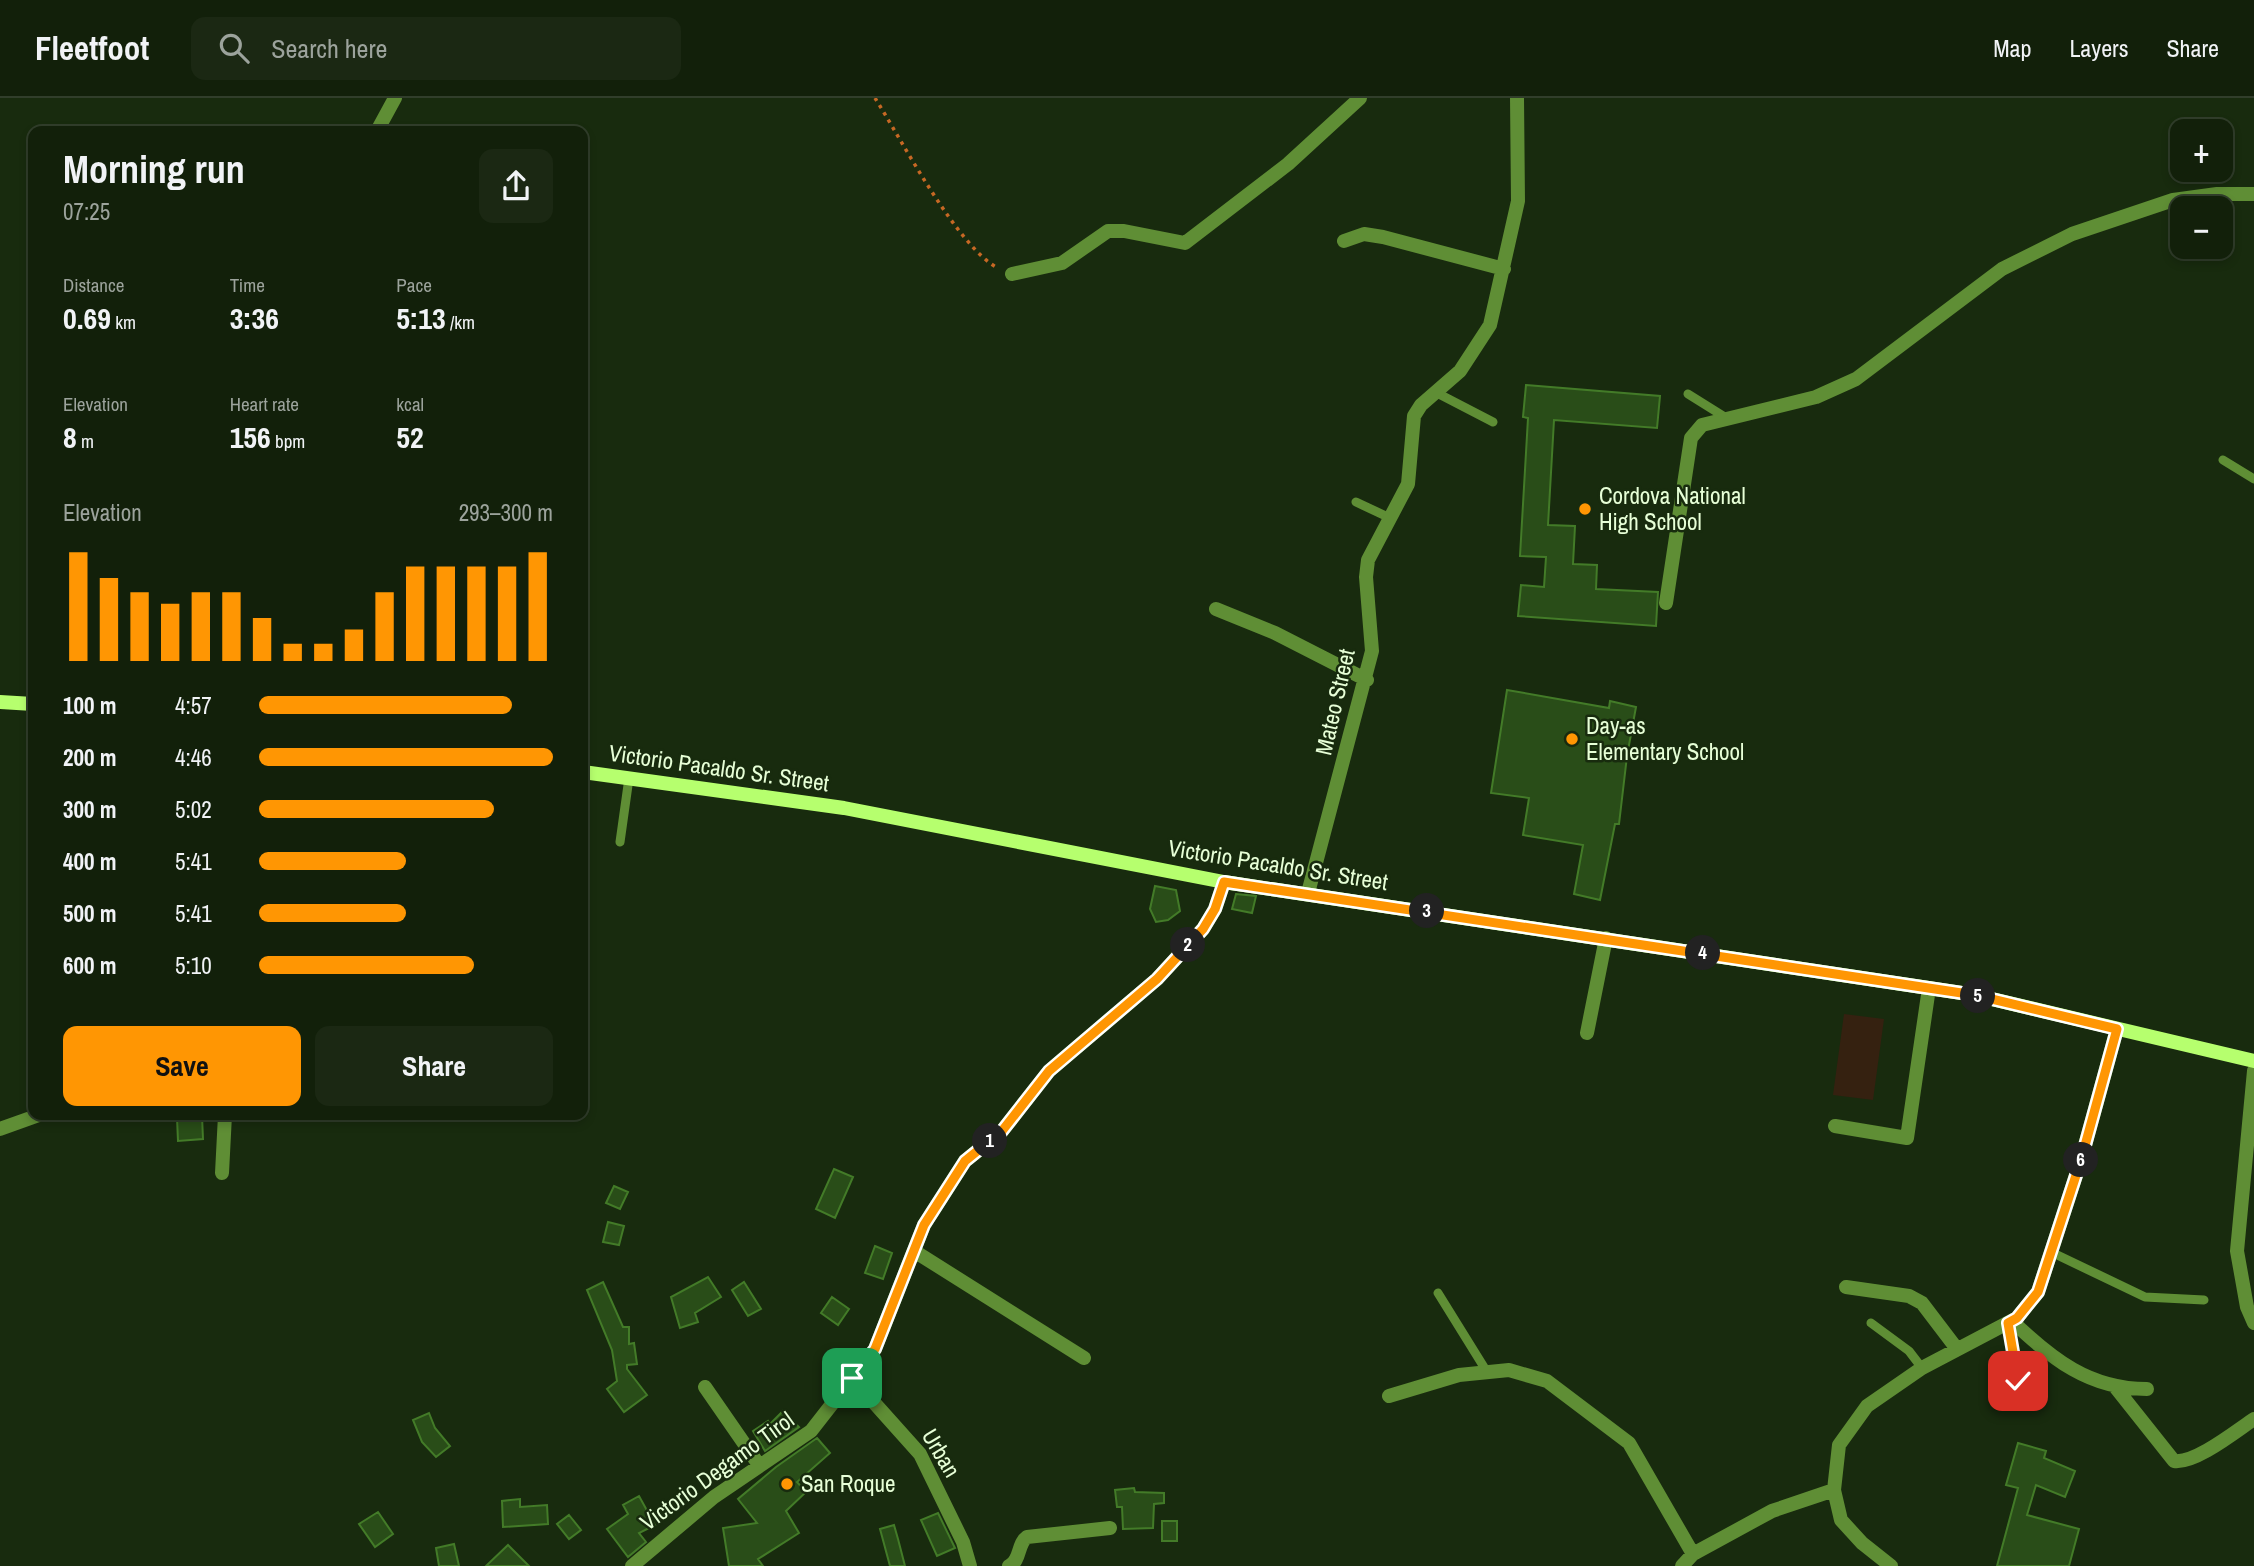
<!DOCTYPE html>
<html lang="en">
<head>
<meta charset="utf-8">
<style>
  body { margin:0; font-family:"Archivo Narrow",sans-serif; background:#1b2813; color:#f1f3f6; height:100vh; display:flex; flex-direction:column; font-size:26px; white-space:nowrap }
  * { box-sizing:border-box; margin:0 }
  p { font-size:23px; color:#9ca39c }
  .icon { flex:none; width:38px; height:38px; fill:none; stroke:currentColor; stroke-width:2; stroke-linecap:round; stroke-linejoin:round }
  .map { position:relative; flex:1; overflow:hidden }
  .sheet { position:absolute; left:28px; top:28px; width:560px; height:994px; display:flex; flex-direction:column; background:#12200a; border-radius:14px; box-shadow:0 4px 10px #0003,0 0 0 2px #313e2b }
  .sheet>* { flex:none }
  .fabs { position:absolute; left:2170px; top:21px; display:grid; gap:14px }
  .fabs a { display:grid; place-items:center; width:63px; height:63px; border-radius:14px; background:#12200a; box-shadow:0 4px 10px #0003,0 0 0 2px #313e2b; font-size:35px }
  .pin { position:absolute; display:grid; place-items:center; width:60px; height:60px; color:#fff; margin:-30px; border-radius:14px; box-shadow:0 4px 10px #0006 }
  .km { position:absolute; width:35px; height:35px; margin:-18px; border-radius:50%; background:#222; color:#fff; font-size:19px; line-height:35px; text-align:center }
  .round { display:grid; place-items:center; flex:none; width:74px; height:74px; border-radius:14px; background:#1b2813 }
  .overview { display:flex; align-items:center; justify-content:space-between; height:119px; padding:0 35px }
  h1 { font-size:38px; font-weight:700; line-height:52px }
  .stats { display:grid; grid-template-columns:repeat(3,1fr); gap:10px; height:119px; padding:7px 35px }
  .stats div { display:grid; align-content:center }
  .stats b { font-size:30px; font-weight:700 }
  .stats small { font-size:19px; font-weight:400 }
  .stats p { font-size:19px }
  .chart { height:196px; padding:14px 35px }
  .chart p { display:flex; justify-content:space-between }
  .chart svg { width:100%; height:126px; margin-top:7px; stroke:#ff9603; stroke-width:6 }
  .primary-button { display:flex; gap:14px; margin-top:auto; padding:14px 35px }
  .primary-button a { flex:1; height:80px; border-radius:14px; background:#ff9603; color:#111; font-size:28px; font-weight:700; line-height:80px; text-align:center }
  .primary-button a+a { background:#1b2813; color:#f1f3f6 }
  ul { padding:0 35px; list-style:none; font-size:23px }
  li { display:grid; grid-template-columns:112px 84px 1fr; align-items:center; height:52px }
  li i { height:18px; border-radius:9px; background:#ff9603 }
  header { display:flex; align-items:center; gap:42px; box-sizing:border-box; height:98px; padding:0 35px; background:#12200a; border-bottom:2px solid #313e2b }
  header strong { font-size:33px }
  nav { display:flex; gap:38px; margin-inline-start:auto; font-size:24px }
  .search { width:490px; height:63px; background:#1b2813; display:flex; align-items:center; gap:18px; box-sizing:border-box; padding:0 24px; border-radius:14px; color:#9ca39c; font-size:26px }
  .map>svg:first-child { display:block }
  .pitch { fill:#352110 }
  .building { fill:#294d18; stroke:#437b28; stroke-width:2 }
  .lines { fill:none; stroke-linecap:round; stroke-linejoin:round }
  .path { stroke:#c66824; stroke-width:3.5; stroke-dasharray:3.5 5; stroke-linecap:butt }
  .lane { stroke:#5f8e35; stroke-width:9 }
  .street { stroke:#5f8e35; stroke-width:14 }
  .secondary { stroke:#b6ff6e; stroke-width:14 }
  .route-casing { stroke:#fff; stroke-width:14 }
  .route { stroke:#ff9603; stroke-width:9 }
  .poi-dot { fill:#ff9603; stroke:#182b0e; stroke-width:2.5 }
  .labels { text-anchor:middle; stroke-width:5; stroke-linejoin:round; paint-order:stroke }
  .poi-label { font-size:23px; fill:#e7ffd7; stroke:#182b0e; text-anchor:start }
  .street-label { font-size:23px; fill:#e7ffd7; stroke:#182b0e }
</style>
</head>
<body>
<header>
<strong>Fleetfoot</strong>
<div class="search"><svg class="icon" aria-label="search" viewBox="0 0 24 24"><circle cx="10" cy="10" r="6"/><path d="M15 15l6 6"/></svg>Search here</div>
<nav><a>Map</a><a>Layers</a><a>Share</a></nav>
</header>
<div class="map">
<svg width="2254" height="1468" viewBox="0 0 2254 1468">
  <rect width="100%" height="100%" fill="#182b0e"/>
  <path class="pitch" d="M1844,916L1884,921L1873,1002L1833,997Z"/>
  <path class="building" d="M1526,287L1660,298L1657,330L1554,322L1548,427L1575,428L1573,466L1597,467L1596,491L1658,494L1656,528L1518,518L1521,487L1544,489L1546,459L1520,458L1528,320L1523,319Z
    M1507,592L1609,610L1610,603L1636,609L1627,658L1619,726H1615L1600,802L1574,796L1583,747L1523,737L1529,700L1491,695Z
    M1155,788L1176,792L1180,813L1168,822L1156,824L1150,811Z
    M1236,796L1256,798L1252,815L1232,811Z
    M202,1018L203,1041L178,1043L177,1020Z
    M834,1071L853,1079L835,1120L816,1111Z
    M614,1088L628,1094L620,1111L606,1105Z
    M608,1124L624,1128L619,1147L603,1144Z
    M875,1148L892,1155L883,1181L865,1175Z
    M708,1179L721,1199L695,1215L698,1224L680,1230L671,1199Z
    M603,1184L623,1229H629V1246L634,1245L637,1266L627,1267V1271L647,1297L624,1314L607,1291L617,1283L612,1252L587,1192Z
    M744,1184L761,1211L748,1218L732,1192Z
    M832,1199L849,1211L838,1227L821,1215Z
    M783,1313L799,1329L765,1353L753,1333L768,1323L770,1326Z
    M429,1315L435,1330L450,1348L436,1359L422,1344L413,1322Z
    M817,1340L830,1355L797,1384L806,1394L786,1413L799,1435L758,1461L763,1468H729L723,1430L757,1425L738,1401L776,1369Z
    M2018,1345L2046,1353L2044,1360L2075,1373L2065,1399L2036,1387L2027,1417L2079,1431L2069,1468H1997L2018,1390L2006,1387Z
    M1134,1390L1135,1394L1164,1395V1405L1154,1406L1153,1430L1123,1431L1122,1409H1117L1115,1392Z
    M639,1398L655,1427L639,1435L646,1444L628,1459L607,1431L628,1416L623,1407Z
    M520,1401V1409L547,1407L548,1426L503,1429L502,1403Z
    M378,1414L393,1436L375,1449L359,1426Z
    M938,1415L955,1450L937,1458L921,1422Z
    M569,1417L581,1432L569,1441L557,1426Z
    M1162,1423H1177V1443H1162Z
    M894,1427L898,1441L905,1468H890L880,1431Z
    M454,1446L459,1468H439L436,1450Z
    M508,1447L529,1468H486Z"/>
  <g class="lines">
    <path class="path" d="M875,0C901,41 958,150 998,170"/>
    <path class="lane" d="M1437,295L1493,324
      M1688,296L1728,321
      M2223,362L2254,381
      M1356,404L1390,420
      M583,627L584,674
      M620,744L629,680
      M2051,1154L2145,1199L2204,1202
      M1438,1195L1487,1274
      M1871,1225L1909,1253L1922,1270
      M2008,1225L2018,1283"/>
    <path class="street" d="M377,33L395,0
      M1344,143L1364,136L1383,139L1504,171
      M1012,176L1062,165L1108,133H1124L1185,145L1288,66L1360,0
      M1666,505L1691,340L1702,327L1816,299L1856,281L2002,171L2072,136L2173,102L2217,96H2254
      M1216,511L1275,535L1367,582
      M1308,795L1372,553L1366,479L1368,462L1408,386L1414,318L1421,307L1460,273L1490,227L1518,103L1517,0
      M1587,935L1606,840
      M2254,973L2237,1153L2247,1209L2254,1225
      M1835,1028L1907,1040L1929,890
      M0,1031L39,1017
      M222,1075L225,1017
      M914,1153L1084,1260
      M1846,1189L1909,1198L1922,1205L1957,1251
      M2012,1223C2052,1261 2089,1291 2147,1291
      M852,1280L920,1356L963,1444L970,1468
      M705,1289L759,1367
      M2116,1290L2174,1363C2195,1366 2236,1333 2254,1321
      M1389,1298L1459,1277L1509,1272L1547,1283L1629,1345L1693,1456
      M632,1468L714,1399L811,1333L875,1251L924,1127L965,1063L1002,1033L1049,973L1157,881L1203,831L1215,811L1224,784
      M1009,1468C1021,1463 1017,1446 1027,1439L1110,1430
      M1682,1468L1693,1456L1772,1413L1834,1392
      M1891,1468L1862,1445L1841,1422L1834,1392L1839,1347L1867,1308L1922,1270L2017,1220L2038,1194L2081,1062L2117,931"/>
    <path class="secondary" d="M0,604L33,606
      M583,674L844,710L1224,784L1975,897L2254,963"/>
  </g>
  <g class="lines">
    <g class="route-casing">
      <path id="route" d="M852,1280L875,1251L924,1127L965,1063L1002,1033L1049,973L1157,881L1203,831L1215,811L1224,784L1975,897L2117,931L2081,1062L2038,1194L2017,1220L2008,1225L2018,1283"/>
    </g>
    <use href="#route" class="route"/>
  </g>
  <g class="poi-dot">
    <circle cx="1585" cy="411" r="7"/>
    <circle cx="1572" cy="641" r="7"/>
    <circle cx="787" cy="1386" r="7"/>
  </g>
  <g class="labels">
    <g class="poi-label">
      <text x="1599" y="406">Cordova National<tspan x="1599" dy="26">High School</tspan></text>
      <text x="1586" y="636">Day-as<tspan x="1586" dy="26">Elementary School</tspan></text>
      <text x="801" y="1394">San Roque</text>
    </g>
    <g class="street-label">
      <text transform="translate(1335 604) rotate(-77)" y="8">Mateo Street</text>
      <text transform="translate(719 670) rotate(8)" y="8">Victorio Pacaldo Sr. Street</text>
      <text transform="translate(1278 767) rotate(9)" y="8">Victorio Pacaldo Sr. Street</text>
      <text transform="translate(941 1355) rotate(59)" y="8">Urban</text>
      <text transform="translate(717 1373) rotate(-36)" y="8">Victorio Degamo Tirol</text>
    </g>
  </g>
</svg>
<div class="fabs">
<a>+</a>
<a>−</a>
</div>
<div class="pin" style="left:852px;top:1280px;background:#1e9e55"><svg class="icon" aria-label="arrive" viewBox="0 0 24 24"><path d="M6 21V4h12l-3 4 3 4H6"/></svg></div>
<div class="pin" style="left:2018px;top:1283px;background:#d93025"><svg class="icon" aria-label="check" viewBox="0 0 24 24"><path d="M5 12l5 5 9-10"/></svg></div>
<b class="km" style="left:990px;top:1043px">1</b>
<b class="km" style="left:1188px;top:847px">2</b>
<b class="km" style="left:1427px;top:813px">3</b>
<b class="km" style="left:1703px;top:855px">4</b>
<b class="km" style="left:1978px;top:898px">5</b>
<b class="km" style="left:2081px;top:1062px">6</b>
<section class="sheet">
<div class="overview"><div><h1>Morning run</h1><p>07:25</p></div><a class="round"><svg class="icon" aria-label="share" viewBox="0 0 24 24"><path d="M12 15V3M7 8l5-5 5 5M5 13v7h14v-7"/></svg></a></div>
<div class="stats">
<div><p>Distance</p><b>0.69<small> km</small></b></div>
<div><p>Time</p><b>3:36</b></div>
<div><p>Pace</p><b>5:13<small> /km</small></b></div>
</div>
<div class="stats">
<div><p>Elevation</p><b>8<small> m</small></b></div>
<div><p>Heart rate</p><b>156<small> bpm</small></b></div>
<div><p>kcal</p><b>52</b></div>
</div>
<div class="chart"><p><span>Elevation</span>293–300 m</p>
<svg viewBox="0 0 160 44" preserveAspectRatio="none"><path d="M5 44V6M15 44V15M25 44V20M35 44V24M45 44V20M55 44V20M65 44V29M75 44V38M85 44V38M95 44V33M105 44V20M115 44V11M125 44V11M135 44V11M145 44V11M155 44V6"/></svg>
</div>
<ul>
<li><b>100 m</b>4:57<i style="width:86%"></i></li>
<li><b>200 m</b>4:46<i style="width:100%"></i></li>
<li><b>300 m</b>5:02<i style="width:80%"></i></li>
<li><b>400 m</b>5:41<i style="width:50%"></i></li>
<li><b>500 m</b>5:41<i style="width:50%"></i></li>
<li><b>600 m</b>5:10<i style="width:73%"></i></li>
</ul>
<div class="primary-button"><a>Save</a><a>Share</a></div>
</section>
</div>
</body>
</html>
